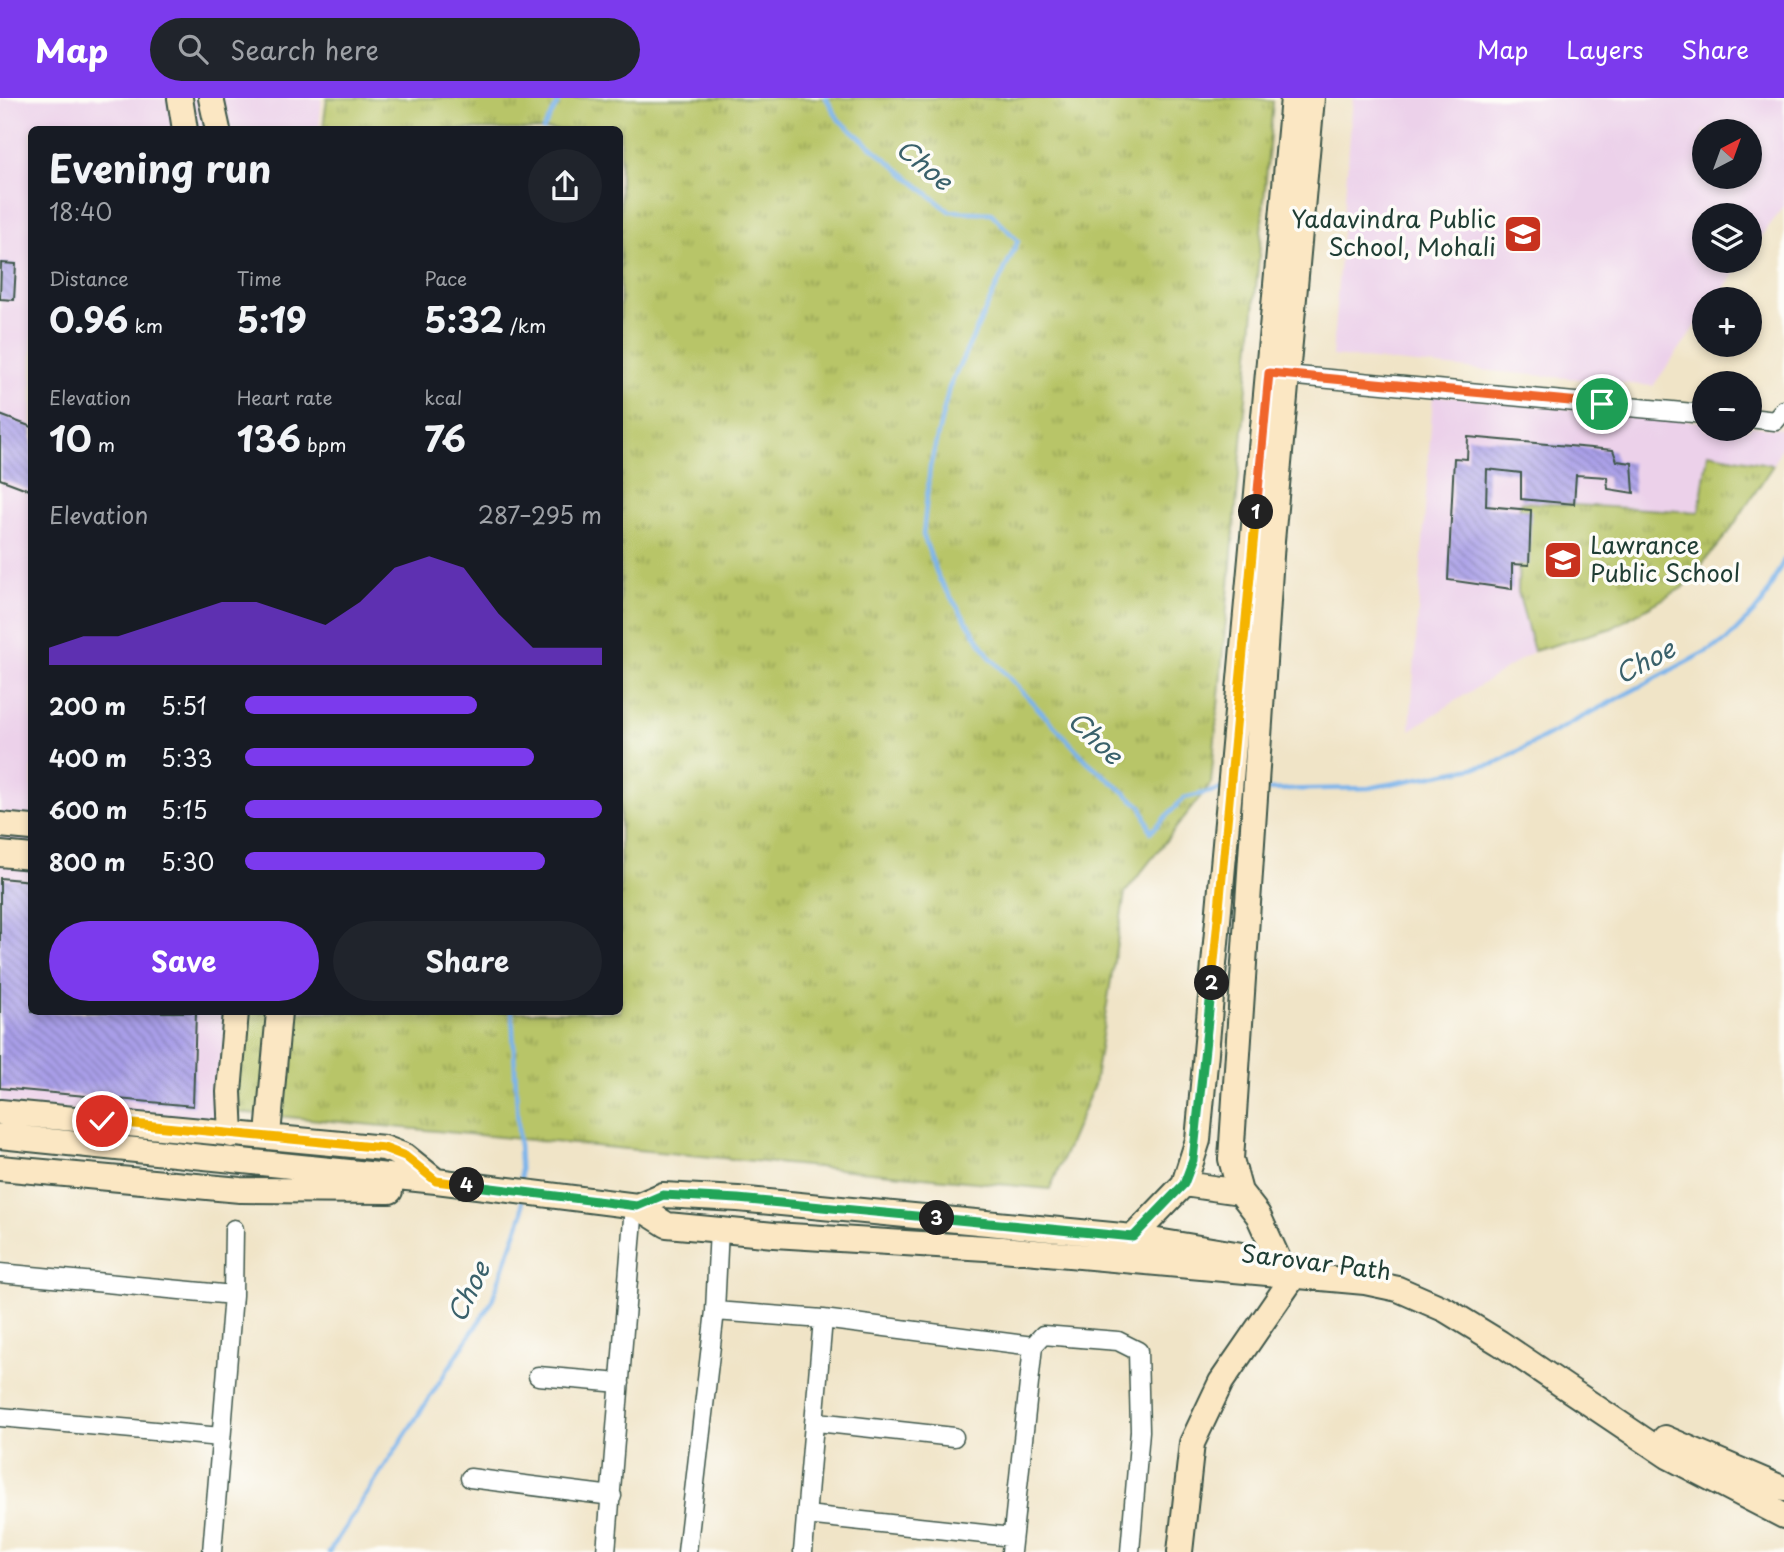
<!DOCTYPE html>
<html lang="en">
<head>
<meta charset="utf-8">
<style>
  body { margin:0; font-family:"Playpen Sans",sans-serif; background:#20242c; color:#f1f3f6; height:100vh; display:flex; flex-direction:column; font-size:26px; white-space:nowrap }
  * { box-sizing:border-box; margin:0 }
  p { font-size:23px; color:#9ea1a6 }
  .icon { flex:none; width:38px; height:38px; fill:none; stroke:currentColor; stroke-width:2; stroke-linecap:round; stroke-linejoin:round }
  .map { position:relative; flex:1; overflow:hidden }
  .drawer { position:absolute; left:28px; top:28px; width:595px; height:889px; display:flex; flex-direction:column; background:#171b24; border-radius:10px; box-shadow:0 4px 10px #0003 }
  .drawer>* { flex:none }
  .needle { width:46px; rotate:41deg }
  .buttons { position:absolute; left:1692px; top:21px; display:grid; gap:14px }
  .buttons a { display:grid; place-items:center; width:70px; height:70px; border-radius:50%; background:#171b24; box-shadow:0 4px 10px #0003; font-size:35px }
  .pin { position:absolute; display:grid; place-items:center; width:60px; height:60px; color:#fff; margin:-30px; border:4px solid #fff; border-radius:50%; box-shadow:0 2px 7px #0007 }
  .km { position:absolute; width:35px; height:35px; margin:-18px; border-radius:50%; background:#222; color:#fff; font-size:19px; line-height:35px; text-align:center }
  .round { display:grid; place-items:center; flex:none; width:74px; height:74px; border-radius:37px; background:#20242c }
  .head { display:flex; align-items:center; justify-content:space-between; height:119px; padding:0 21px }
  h1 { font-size:38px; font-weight:700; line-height:52px }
  .stats { display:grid; grid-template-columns:repeat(3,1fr); gap:10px; height:119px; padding:7px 21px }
  .stats div { display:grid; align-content:center }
  .stats b { font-size:35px; font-weight:700 }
  .stats small { font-size:19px; font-weight:400 }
  .stats p { font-size:19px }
  .chart { height:196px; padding:14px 21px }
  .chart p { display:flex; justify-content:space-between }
  .chart svg { width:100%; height:126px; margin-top:7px; fill:#7c3aed; opacity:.7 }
  .action { display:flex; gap:14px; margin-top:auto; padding:14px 21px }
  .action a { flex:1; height:80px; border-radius:42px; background:#7c3aed; color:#fff; font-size:28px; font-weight:700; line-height:80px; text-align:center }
  .action a+a { background:#20242c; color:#f1f3f6 }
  ul { padding:0 21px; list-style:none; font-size:23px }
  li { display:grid; grid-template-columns:112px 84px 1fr; align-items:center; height:52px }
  li i { height:18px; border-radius:9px; background:#7c3aed }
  header { display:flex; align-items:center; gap:42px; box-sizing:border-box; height:98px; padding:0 35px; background:#7c3aed; color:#fff }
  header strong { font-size:33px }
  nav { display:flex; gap:38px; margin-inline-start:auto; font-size:24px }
  .search { width:490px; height:63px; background:#20242c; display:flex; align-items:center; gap:18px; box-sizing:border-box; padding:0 24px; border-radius:38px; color:#9ea1a6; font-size:26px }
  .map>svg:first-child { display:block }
  .built { fill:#ecd1ea; fill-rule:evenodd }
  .park { fill:url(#park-tufts); stroke:#6c814e; stroke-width:2 }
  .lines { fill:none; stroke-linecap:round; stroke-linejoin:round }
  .stream { stroke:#7ab4eb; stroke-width:4.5 }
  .building { fill:url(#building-back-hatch) }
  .street-casing { stroke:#3e564a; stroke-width:21 }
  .secondary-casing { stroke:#3e564a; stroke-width:28 }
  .street { stroke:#fff; stroke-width:18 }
  .secondary { stroke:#fbe7c3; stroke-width:24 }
  .split-1-casing { stroke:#fff; stroke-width:14 }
  .split-2-casing { stroke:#fff; stroke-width:14 }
  .split-3-casing { stroke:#fff; stroke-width:14 }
  .split-4-casing { stroke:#fff; stroke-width:14 }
  .split-5-casing { stroke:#fff; stroke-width:14 }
  .split-1 { stroke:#f0652b; stroke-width:9 }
  .split-2 { stroke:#f5b400; stroke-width:9 }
  .split-3 { stroke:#22a559; stroke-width:9 }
  .split-4 { stroke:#22a559; stroke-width:9 }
  .split-5 { stroke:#f5b400; stroke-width:9 }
  .labels { text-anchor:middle; stroke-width:7; stroke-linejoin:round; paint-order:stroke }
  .poi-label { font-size:24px; fill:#1f3d34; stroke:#fdfcf7; text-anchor:end }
  .street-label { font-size:24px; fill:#1f3d34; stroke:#fdfcf7 }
  .water-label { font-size:26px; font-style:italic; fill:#3a616b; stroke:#fdfcf7 }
</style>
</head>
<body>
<header>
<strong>Map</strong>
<div class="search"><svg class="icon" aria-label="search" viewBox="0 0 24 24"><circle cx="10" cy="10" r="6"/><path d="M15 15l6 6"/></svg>Search here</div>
<nav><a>Map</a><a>Layers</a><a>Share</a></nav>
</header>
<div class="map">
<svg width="1784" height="1454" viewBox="0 0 1784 1454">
  <defs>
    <pattern id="park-tufts" width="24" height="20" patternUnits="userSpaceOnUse" patternTransform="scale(1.75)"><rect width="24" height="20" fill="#b8c567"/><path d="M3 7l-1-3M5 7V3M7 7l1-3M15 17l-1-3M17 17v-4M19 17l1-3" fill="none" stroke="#95a156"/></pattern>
    <pattern id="building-back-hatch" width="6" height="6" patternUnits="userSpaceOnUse" patternTransform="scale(1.75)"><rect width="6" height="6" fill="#a99ee8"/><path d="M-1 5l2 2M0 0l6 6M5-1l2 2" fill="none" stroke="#8982bd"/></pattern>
  </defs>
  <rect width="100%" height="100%" fill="#fdfcf7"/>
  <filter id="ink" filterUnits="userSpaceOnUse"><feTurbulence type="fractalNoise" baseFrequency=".0143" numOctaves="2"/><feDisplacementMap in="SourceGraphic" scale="14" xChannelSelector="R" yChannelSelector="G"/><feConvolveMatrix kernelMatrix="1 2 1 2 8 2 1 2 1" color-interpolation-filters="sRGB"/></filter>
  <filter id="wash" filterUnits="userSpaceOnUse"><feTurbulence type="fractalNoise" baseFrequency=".00686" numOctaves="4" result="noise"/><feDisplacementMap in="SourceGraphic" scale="28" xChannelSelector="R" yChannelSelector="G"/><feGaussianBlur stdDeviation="1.57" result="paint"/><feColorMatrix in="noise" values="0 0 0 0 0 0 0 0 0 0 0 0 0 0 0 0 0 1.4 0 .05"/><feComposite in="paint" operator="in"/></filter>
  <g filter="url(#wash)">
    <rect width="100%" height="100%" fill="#f0e4c7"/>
    <path class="built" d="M0,0H322L319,31L32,32V914H227L216,1024L0,1006Z
      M1353,0H1784V108L1750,154V117H1704V163H1744L1716,201H1704V217L1653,288L1332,258ZM1704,33H1750V79H1704Z
      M1433,297L1704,324V331H1750V328L1784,331V344L1773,367L1729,434L1682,490L1612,530L1534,553L1410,632Z"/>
    <path class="park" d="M327,0H1253L1273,3L1211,685L1125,795L1094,987L1050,1091L225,1013L235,914H620V32L323,31Z
      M1708,355L1773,367L1729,434L1682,490L1612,530L1534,553L1518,494L1520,404L1699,414Z"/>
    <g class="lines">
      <path class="stream" d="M826,0L839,22L949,113L991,115L1018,143L949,290L930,369L923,437L939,481L990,559L1088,664L1142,709L1151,734L1184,700L1222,691
        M543,32L561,0
        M1262,692L1369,690L1494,666L1726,543L1762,506L1784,462
        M512,914L521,1084
        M329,1454L491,1205L523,1115L522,1103"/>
    </g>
    <g id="blocks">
      <path class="building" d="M1,165L16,166L14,202L0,201Z
        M0,317L32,329V393L0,381Z
        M1468,339L1613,352L1617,363L1632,365L1634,395L1608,391L1607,379L1576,377L1574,406L1521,401V375L1487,371L1486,408L1531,412L1529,467L1512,466V491L1448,482L1454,360L1467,361Z
        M0,780L32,783V914H196L193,1008L0,990Z"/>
    </g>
  </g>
  <g filter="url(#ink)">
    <use href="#blocks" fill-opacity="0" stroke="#3e564a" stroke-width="2"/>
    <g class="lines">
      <g class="street-casing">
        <path id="street" d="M1276,276L1704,316
          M1750,320L1775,323L1784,312
          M0,1175L233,1197
          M715,1213L823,1221L1033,1248
          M538,1278L620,1285
          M0,1319L221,1339
          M817,1324L954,1339
          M470,1380L612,1398
          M806,1417L1012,1439
          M212,1454L233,1197L234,1131
          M606,1454L634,1108
          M687,1454L715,1213L719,1131
          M803,1454L823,1221
          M1011,1454L1033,1248L1043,1237L1118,1243L1138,1253L1140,1333L1130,1454"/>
      </g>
      <g class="secondary-casing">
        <path id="secondary" d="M180,0L185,32
          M211,0L218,32
          M0,727L32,730
          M0,756L32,759
          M0,1014L384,1050L405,1058L436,1083
          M231,1037L229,994L236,914
          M268,1037L279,914
          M0,1038L436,1083L637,1108L667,1127L774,1137L1002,1151L1365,1184L1398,1191L1446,1212L1500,1245L1668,1358L1784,1418
          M0,1070L240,1092L390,1093
          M1184,1086L1240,1094
          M637,1108L663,1097L738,1101L1133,1139L1254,1159
          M1133,1139L1184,1086L1198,1042L1293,0
          M1279,1163L1258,1117L1240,1094L1231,1061L1272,443L1312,0
          M1665,1340L1784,1391
          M1180,1454L1192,1345L1221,1284L1294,1178"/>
      </g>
      <use href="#street" class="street"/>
      <use href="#secondary" class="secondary"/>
    </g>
  </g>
  <g class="lines" filter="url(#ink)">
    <g class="split-1-casing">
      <path id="split-1" d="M1256,414L1269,275L1602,306"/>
    </g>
    <g class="split-2-casing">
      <path id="split-2" d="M1212,885L1256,414"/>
    </g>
    <g class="split-3-casing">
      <path id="split-3" d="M937,1120L1133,1139L1184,1086L1193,1062L1212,885"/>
    </g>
    <g class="split-4-casing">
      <path id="split-4" d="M467,1087L637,1108L663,1097L738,1101L937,1120"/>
    </g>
    <g class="split-5-casing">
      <path id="split-5" d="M102,1023L384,1050L405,1058L436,1083L467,1087"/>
    </g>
    <use href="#split-1" class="split-1"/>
    <use href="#split-2" class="split-2"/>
    <use href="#split-3" class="split-3"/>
    <use href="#split-4" class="split-4"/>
    <use href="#split-5" class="split-5"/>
  </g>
  <defs>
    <g id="school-square" transform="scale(2.0125)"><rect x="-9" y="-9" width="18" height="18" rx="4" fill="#c8321e" stroke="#fdfcf7"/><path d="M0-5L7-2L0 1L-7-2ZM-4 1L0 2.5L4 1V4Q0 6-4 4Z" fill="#fff"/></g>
  </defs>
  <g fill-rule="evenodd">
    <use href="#school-square" x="1523" y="136"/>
    <use href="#school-square" x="1563" y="462"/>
  </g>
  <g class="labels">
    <g class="poi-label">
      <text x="1496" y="130">Yadavindra Public<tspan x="1496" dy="28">School, Mohali</tspan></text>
      <text x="1590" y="456" text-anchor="start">Lawrance<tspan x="1590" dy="28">Public School</tspan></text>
    </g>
    <g class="street-label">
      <text transform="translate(1316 1165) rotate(7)" y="8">Sarovar Path</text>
    </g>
    <g class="water-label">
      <text transform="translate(924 67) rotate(40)" y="9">Choe</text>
      <text transform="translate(1645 564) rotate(-28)" y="9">Choe</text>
      <text transform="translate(1095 640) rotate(44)" y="9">Choe</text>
      <text transform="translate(469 1194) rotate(-64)" y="9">Choe</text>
    </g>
  </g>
</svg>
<div class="buttons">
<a><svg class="needle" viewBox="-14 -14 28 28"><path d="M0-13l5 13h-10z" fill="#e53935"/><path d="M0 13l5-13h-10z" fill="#9ea1a6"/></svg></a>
<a><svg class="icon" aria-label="layers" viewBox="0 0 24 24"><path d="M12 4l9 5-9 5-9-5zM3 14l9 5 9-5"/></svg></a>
<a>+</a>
<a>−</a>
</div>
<div class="pin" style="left:1602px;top:306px;background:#1e9e55"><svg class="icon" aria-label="arrive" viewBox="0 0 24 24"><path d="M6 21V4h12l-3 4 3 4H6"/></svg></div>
<div class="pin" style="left:102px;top:1023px;background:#d93025"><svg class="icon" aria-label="check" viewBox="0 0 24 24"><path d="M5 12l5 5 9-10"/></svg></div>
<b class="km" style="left:1256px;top:414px">1</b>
<b class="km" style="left:1212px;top:885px">2</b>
<b class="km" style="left:937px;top:1120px">3</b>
<b class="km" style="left:467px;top:1087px">4</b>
<section class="drawer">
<div class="head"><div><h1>Evening run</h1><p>18:40</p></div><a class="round"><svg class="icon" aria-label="share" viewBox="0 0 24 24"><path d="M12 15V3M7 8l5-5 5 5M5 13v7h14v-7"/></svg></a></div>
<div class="stats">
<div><p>Distance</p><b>0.96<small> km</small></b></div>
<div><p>Time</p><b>5:19</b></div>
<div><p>Pace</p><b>5:32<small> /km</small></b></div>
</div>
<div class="stats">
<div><p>Elevation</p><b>10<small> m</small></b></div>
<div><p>Heart rate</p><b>136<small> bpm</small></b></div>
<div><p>kcal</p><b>76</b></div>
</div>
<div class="chart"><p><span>Elevation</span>287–295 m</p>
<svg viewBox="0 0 160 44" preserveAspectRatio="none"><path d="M0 44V38L10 34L20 34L30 30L40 26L50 22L60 22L70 26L80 30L90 22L100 10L110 6L120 10L130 26L140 38L150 38L160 38V44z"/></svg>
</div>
<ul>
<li><b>200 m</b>5:51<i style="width:65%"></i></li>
<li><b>400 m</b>5:33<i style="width:81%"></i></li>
<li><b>600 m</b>5:15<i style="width:100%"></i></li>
<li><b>800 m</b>5:30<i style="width:84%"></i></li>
</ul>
<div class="action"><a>Save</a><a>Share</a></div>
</section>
</div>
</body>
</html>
